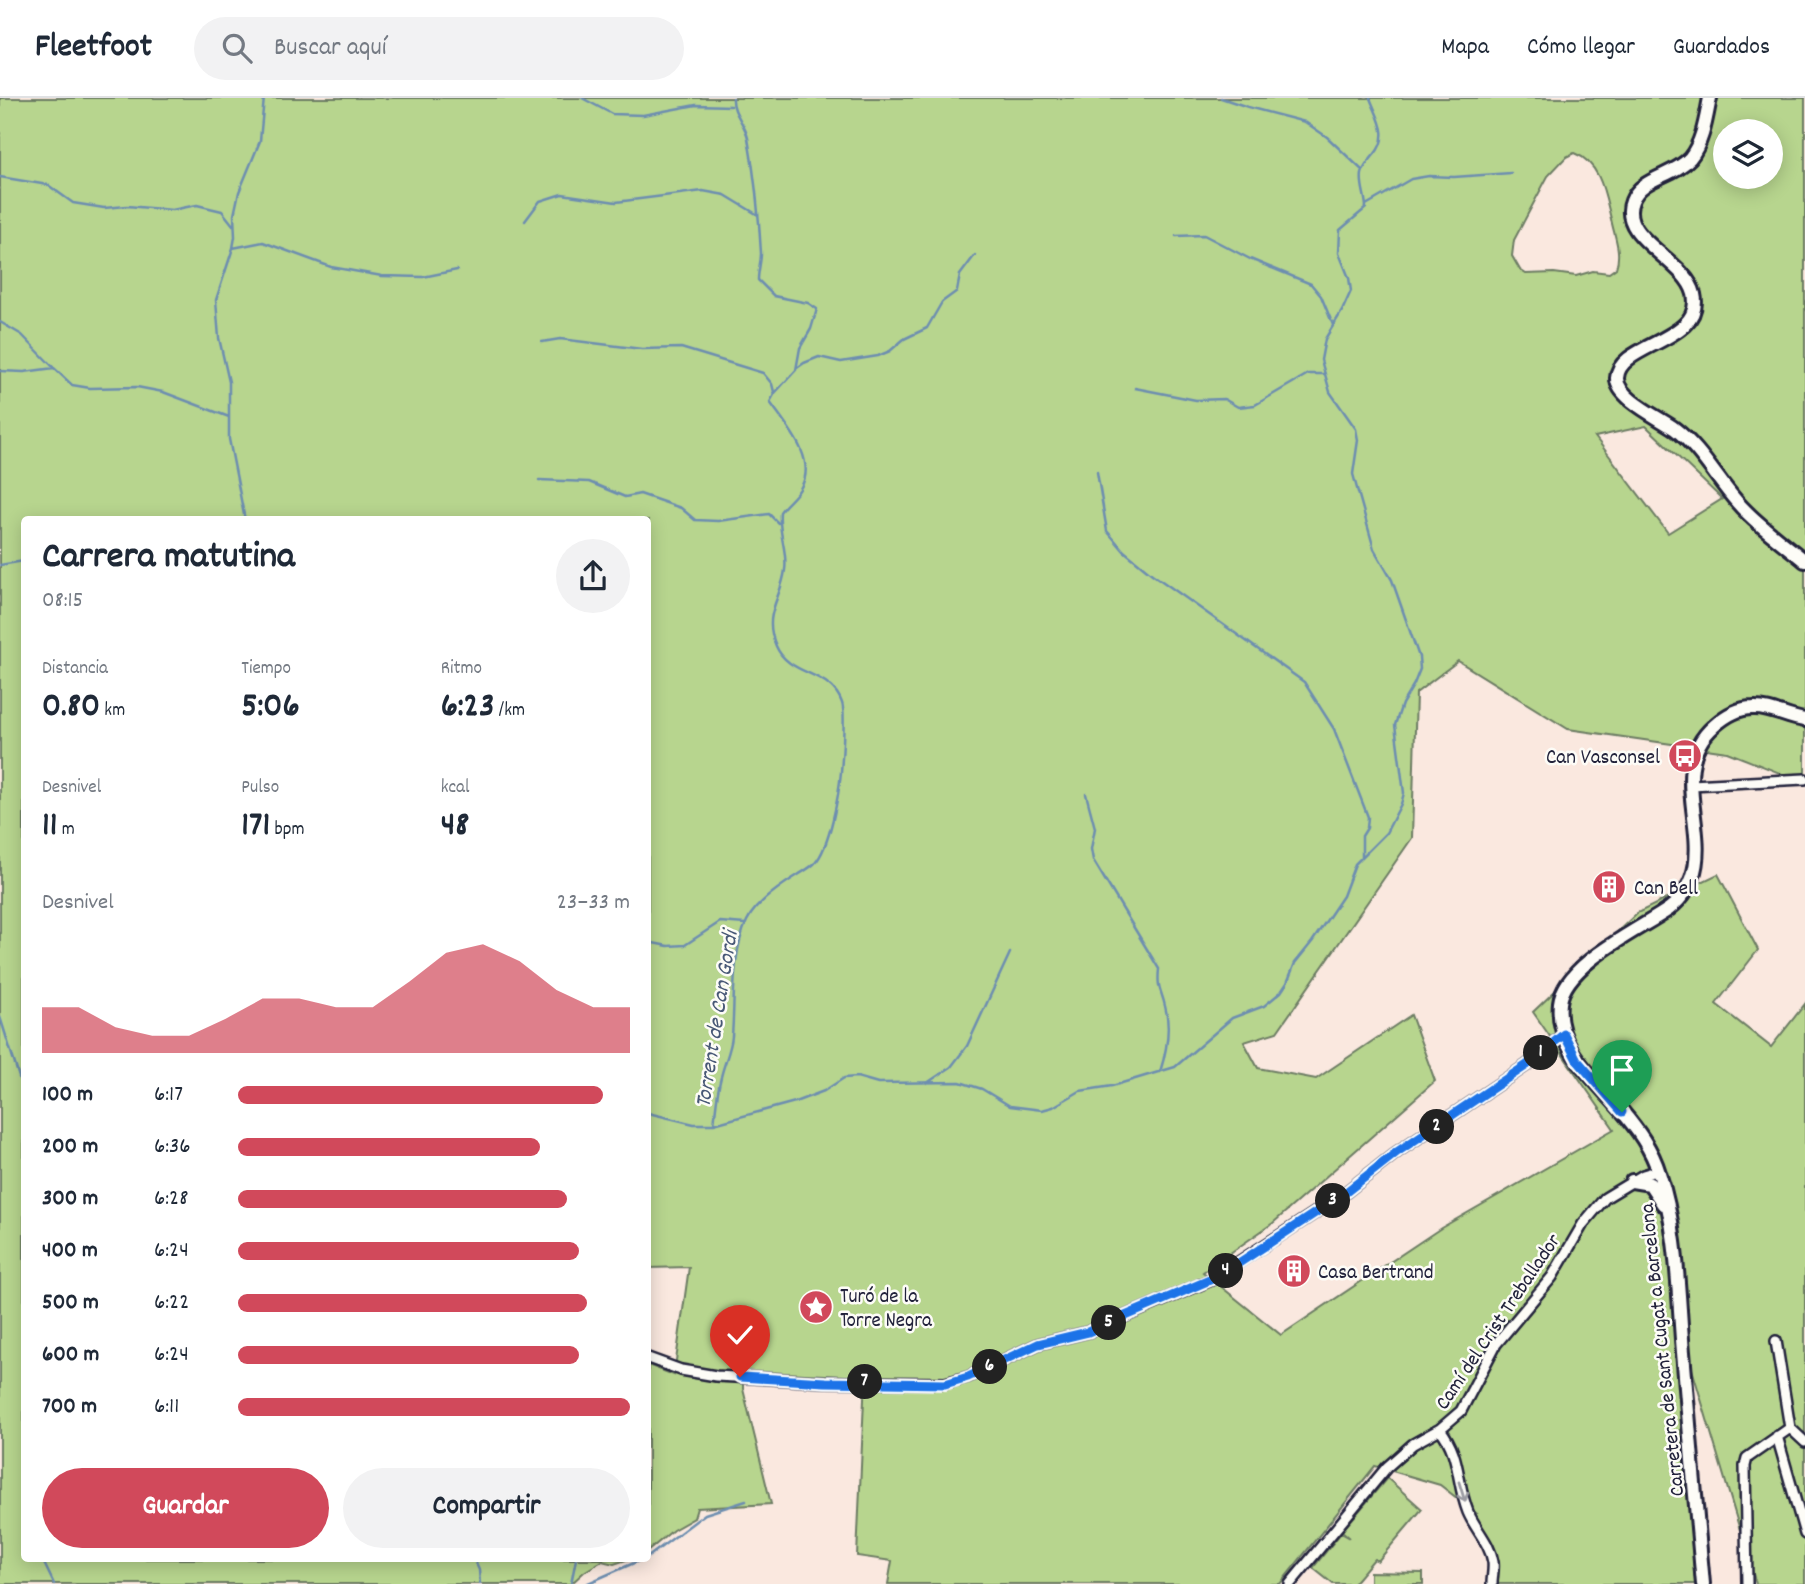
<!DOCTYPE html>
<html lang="es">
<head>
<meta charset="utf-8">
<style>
  body { margin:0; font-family:Dekko,sans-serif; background:#f2f2f3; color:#1f2937; height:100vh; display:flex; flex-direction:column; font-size:26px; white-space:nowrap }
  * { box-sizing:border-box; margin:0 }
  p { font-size:23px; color:#747a83 }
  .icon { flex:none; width:38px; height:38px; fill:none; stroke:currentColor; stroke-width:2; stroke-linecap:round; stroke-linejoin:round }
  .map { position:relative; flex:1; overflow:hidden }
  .side { position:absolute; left:21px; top:418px; width:630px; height:1046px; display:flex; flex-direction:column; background:#fff; border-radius:7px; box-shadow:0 4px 18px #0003 }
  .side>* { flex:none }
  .fabs { position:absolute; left:1713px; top:21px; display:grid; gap:14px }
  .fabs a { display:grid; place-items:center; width:70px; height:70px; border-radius:50%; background:#fff; box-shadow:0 4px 18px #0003; font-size:35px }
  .pin { position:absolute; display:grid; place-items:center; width:60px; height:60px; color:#fff; margin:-72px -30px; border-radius:50% 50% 50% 0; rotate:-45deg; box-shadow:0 0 7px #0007 }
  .pin .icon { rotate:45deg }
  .km { position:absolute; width:35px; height:35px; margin:-18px; border-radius:50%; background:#222; color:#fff; font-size:19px; line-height:35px; text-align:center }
  .round { display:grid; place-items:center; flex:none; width:74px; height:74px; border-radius:37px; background:#f2f2f3 }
  .head { display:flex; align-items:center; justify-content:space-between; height:119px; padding:0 21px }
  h1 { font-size:38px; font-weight:800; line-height:52px }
  .figures { display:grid; grid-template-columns:repeat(3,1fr); gap:10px; height:119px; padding:7px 21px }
  .figures div { display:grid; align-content:center }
  .figures b { font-size:35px; font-weight:800 }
  .figures small { font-size:19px; font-weight:400 }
  .figures p { font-size:19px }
  .chart { height:196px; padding:14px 21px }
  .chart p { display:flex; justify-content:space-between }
  .chart svg { width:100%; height:126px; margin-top:7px; fill:#d1495b; opacity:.7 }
  .primary-button { display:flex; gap:14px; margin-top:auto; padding:14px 21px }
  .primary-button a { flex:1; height:80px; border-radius:42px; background:#d1495b; color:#fff; font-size:28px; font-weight:800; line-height:80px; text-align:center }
  .primary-button a+a { background:#f2f2f3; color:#1f2937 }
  ul { padding:0 21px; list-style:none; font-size:23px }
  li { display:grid; grid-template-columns:112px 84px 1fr; align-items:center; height:52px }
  li i { height:18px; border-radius:9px; background:#d1495b }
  header { display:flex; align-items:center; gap:42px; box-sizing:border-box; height:98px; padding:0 35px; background:#fff; border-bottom:2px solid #e0e1e3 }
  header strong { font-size:33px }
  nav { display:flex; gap:38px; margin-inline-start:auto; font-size:24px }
  .search { width:490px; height:63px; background:#f2f2f3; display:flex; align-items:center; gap:18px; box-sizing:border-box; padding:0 24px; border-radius:38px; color:#747a83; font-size:26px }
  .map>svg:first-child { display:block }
  .green { fill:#b7d58e; stroke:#6c7c64; stroke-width:2; fill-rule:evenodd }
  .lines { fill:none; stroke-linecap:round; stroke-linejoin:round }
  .stream { stroke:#6d8eb0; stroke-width:2.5 }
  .street-casing { stroke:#22223b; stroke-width:14 }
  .secondary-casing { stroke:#22223b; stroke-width:18 }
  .street { stroke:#fdfcf7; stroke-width:9 }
  .secondary { stroke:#fdfcf7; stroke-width:12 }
  .oneway { stroke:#9a9aa2 }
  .route-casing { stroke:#fff; stroke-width:14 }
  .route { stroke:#1a73e8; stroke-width:9 }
  .labels { text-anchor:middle; stroke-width:5; stroke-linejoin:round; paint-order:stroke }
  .poi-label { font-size:21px; fill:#22223b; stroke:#fdfcf7; text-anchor:start }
  .street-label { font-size:21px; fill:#22223b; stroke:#fdfcf7 }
  .water-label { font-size:23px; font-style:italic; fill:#485876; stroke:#fdfcf7 }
</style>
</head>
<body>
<header>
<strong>Fleetfoot</strong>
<div class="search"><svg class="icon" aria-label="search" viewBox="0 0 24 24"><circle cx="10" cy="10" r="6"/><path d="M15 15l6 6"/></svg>Buscar aquí</div>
<nav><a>Mapa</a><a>Cómo llegar</a><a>Guardados</a></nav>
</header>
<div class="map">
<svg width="1805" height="1486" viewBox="0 0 1805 1486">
  <rect width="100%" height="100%" fill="#fae8df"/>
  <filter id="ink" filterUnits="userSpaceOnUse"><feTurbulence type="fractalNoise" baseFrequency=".0143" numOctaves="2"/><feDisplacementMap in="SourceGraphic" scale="14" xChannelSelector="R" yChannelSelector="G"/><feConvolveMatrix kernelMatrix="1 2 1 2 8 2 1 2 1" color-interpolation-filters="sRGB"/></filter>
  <g filter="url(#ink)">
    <path class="green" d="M0,0H1805V685L1727,654L1568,631L1458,563L1416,595L1412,740L1277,934L1244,944L1258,970L1316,981L1411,917L1435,983L1273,1125L1203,1174L1281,1237L1441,1130L1614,1031L1533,914L1637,815L1718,776L1758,852L1716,906L1771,949L1805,906V1486H1756L1673,1207L1695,1486H1492L1493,1464L1469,1415H1476L1440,1387L1375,1368L1280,1486H888L892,1463L857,1458L865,1279L743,1273V1291L771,1406L697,1410L694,1420L673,1432L648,1453V1267L674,1277L689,1169L648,1170V422H24V1461H629L614,1466L602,1463L584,1474L571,1486H0ZM1726,33H1771V79H1726ZM1574,55C1601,65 1605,97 1611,121C1614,137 1622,154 1616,170L1609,175L1593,173L1576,178L1554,175L1526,176L1520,172L1512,158L1514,142L1548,78L1566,59ZM1646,328L1722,401L1668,435L1595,339Z
      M1387,1380L1422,1411L1378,1463L1374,1461L1353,1486H1333L1313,1470L1341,1435L1350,1440L1342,1433Z
      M1370,1474L1423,1475V1486H1370Z"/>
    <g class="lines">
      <path class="stream" d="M582,0L612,16L643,17L696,7L731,8
        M1221,0L1248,9L1305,24L1327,39L1363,73
        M0,79L48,87L73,105L104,110L127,108L172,112L197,107L222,113L233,127
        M1366,107L1411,81L1429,78L1454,79L1511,75
        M525,123L540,103L562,96L616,104L703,93L725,97L758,117
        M1176,138L1204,137L1250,161L1311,186L1321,198L1333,227
        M233,150L263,144L331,169L382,178L423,179L457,172
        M0,224L22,237L53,269
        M542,244L560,241L642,251L681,250L763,275L772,286L774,294
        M797,270L804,265L819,259L841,264L878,258L890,253L904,241L927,230L942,204L957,193L960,177L975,157
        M0,273L24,274L54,270L72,287L90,290L137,289L163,294L229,319
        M1135,290L1196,302L1224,301L1238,309L1255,307L1308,276H1323
        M1097,374L1107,433L1124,453L1152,476L1304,584L1334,631L1368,719L1367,730L1362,738V758
        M539,382L589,384L625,399L640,396L681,410L695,422L718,423L769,416L778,425
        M245,422L229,341V284L219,240L216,202L233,150L235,139L234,117L239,94L260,43L264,0
        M0,467L24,463
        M1086,696L1095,730L1091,751L1093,762L1159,871C1157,891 1161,891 1165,908C1171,929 1166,955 1160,974
        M648,844L668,848L685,847L720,824L745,826
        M0,919L24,995
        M927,985L951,969L967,948L1010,855
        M648,1015L694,1026H714L795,1004L824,993L844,980L857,979L878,985L960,984L982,991L1010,1008L1042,1012L1053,1009L1080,993L1112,988L1175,969L1232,920L1264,908L1281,894L1287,885L1295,865L1312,844L1343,798L1355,766L1386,735L1401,706L1404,695L1395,627L1402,606L1414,586L1420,571L1419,559L1392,482L1374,451L1356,387L1353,376L1358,342L1356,331L1330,294L1321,262L1325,241L1342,213L1351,193L1349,180L1339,155L1340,132L1366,110C1366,99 1360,87 1362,76C1363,69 1369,63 1374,57C1391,37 1378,21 1370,0
        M714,1026C716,1010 717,994 721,979C724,965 731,952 732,938C735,902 731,856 747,823C755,806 782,787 798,777C804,773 810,770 815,765C830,749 839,695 841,674C842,660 846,616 842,605C831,572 789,579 776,548C762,516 781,502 785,472C788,453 778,436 780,414C786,405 796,399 801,389C818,361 785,326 770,304L775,295L796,272L800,250L811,231L817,211L808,205L774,198L758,182C758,173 761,164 761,155C759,117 755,78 748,40C745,25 732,15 733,0
        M648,1459L705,1416L746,1403
        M42,1461L54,1486
        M474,1461L479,1472L480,1486
        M571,1486L576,1461
        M586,1486L643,1461"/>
      <g class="street-casing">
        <path id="street" d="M1691,687L1805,681
          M1776,1243L1790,1330L1805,1344
          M648,1260L681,1272L716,1278L825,1284L945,1285L968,1279L1038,1246L1088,1234L1211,1182L1341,1098L1397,1054L1527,967L1564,936
          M1440,1331C1461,1357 1456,1384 1468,1414C1475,1431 1490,1445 1493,1464C1494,1471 1492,1479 1492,1486
          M1777,1338L1805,1436
          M1290,1486L1387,1369L1413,1346L1440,1331L1461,1313L1496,1246L1552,1179L1583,1126L1605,1100L1643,1077L1653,1074L1660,1076
          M1747,1486L1745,1368L1747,1360L1790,1330"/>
      </g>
      <g class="secondary-casing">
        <path id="secondary" d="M1710,0C1706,20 1703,44 1690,60C1673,79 1641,79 1632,103C1617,140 1686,162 1694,196C1705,244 1618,245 1617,280C1616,300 1660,320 1675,331C1700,350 1716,380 1737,404C1756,426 1782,444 1805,463
          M1632,1083L1650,1086L1663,1106
          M1703,1486C1696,1409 1689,1331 1683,1254C1678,1195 1678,1131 1659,1075C1652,1051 1637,1031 1621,1012C1595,981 1555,950 1560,905C1564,866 1639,832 1669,811C1734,760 1656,679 1714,628C1725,618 1738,610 1753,610C1771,609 1787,620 1805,622"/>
      </g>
      <use href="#street" class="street"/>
      <use href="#secondary" class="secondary"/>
    </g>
    <defs><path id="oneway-shaft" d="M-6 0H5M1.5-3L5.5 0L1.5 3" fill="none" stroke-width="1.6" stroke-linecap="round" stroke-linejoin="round" transform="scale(1.75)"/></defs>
    <use class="oneway" href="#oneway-shaft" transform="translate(1462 1394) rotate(73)"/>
  </g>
  <g class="lines" filter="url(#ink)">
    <g class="route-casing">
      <path id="route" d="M740,1279L825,1284L945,1286L968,1279L1038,1246L1088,1234L1219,1178L1341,1098L1397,1054L1527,967L1564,936L1577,962L1622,1014"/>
    </g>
    <use href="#route" class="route"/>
  </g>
  <defs>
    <g id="bus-disc" transform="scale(1.75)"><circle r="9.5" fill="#d1495b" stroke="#fdfcf7"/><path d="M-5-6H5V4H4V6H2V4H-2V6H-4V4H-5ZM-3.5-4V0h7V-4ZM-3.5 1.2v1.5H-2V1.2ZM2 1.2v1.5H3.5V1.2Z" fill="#fff"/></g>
    <g id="building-disc" transform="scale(1.75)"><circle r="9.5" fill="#d1495b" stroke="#fdfcf7"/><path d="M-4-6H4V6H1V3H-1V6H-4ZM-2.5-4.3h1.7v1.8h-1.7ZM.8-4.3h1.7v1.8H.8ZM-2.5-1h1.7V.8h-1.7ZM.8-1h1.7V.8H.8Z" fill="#fff"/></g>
    <g id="sight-disc" transform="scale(1.75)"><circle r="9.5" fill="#d1495b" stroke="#fdfcf7"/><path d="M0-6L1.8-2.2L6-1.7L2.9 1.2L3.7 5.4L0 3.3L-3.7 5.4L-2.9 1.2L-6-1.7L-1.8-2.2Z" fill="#fff"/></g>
  </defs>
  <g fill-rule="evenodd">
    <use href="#bus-disc" x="1685" y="658"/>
    <use href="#building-disc" x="1609" y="789"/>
    <use href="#building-disc" x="1294" y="1173"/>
    <use href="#sight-disc" x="816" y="1209"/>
  </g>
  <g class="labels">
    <g class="poi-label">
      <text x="1660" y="665" text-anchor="end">Can Vasconsel</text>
      <text x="1634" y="796">Can Bell</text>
      <text x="1318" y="1180">Casa Bertrand</text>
      <text x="840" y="1204">Turó de la<tspan x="840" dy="24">Torre Negra</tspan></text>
    </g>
    <g class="street-label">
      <text transform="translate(1497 1223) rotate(-56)" y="7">Camí del Crist Treballador</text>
      <text transform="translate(1661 1252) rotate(-96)" y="7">Carretera de Sant Cugat a Barcelona</text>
    </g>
    <g class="water-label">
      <text transform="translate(715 921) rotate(-81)" y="8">Torrent de Can Gordi</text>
    </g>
  </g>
</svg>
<div class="fabs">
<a><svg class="icon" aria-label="layers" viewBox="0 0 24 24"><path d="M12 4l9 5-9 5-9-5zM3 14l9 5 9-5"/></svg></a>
</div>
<div class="pin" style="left:1622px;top:1014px;background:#1e9e55"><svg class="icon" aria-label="arrive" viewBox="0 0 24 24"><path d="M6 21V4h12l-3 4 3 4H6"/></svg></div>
<div class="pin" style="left:740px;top:1279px;background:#d93025"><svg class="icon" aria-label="check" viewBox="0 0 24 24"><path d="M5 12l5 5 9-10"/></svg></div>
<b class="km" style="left:1541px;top:955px">1</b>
<b class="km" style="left:1437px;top:1029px">2</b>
<b class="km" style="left:1333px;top:1103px">3</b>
<b class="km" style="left:1226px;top:1173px">4</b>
<b class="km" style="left:1109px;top:1225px">5</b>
<b class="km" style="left:990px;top:1269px">6</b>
<b class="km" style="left:865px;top:1284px">7</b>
<section class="side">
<div class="head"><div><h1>Carrera matutina</h1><p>08:15</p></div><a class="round"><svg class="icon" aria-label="share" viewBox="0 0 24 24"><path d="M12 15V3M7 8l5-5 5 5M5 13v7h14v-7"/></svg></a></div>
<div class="figures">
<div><p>Distancia</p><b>0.80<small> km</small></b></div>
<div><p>Tiempo</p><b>5:06</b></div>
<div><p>Ritmo</p><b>6:23<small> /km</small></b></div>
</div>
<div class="figures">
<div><p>Desnivel</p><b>11<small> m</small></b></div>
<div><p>Pulso</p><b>171<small> bpm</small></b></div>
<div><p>kcal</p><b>48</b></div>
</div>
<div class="chart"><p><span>Desnivel</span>23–33 m</p>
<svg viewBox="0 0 160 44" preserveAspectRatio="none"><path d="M0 44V28L10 28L20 35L30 38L40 38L50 32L60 25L70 25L80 28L90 28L100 19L110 9L120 6L130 12L140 22L150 28L160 28V44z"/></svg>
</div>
<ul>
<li><b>100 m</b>6:17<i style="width:93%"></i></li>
<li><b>200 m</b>6:36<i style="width:77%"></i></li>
<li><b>300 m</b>6:28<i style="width:84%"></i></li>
<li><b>400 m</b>6:24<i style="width:87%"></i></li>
<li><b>500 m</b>6:22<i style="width:89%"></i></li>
<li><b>600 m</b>6:24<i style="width:87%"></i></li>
<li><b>700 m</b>6:11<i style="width:100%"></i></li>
</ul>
<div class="primary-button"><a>Guardar</a><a>Compartir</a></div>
</section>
</div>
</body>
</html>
